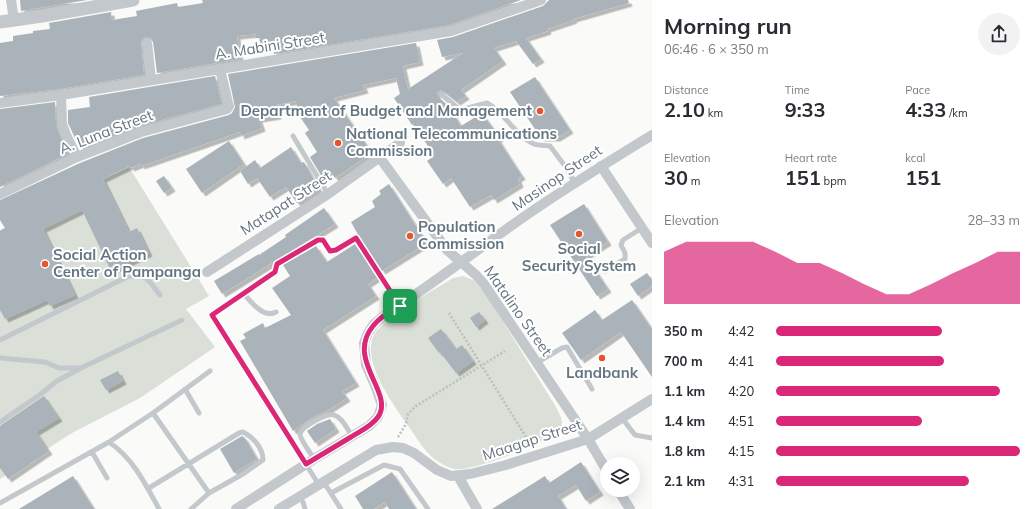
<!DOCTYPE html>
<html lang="en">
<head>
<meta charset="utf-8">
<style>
  body { margin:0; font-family:Mulish,sans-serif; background:#f2f2f3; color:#2b2b33; height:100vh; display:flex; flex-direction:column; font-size:15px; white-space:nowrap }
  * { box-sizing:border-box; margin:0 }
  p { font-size:13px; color:#7c7c81 }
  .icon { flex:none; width:22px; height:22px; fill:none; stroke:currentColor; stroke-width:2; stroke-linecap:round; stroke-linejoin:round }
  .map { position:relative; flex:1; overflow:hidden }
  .drawer { display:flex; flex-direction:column; background:#fff; width:380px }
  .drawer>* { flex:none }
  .fabs { position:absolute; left:600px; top:457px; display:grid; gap:8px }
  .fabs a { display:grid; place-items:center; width:40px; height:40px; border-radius:50%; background:#fff; box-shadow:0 4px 16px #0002; font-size:20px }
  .pin { position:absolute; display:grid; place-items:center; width:34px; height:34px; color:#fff; margin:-17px; border-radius:8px; box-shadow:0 2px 6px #0006 }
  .round { display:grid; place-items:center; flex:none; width:42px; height:42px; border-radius:21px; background:#f2f2f3 }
  .head { display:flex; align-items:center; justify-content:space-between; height:68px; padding:0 12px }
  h1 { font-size:22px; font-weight:700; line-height:30px }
  .stats { display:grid; grid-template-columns:repeat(3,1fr); gap:6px; height:68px; padding:4px 12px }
  .stats div { display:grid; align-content:center }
  .stats b { font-size:20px; font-weight:700 }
  .stats small { font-size:11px; font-weight:400 }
  .stats p { font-size:11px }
  .chart { height:112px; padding:8px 12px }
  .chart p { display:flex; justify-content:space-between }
  .chart svg { width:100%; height:72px; margin-top:4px; fill:#db2777; opacity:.7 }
  ul { padding:0 12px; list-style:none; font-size:13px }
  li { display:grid; grid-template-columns:64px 48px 1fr; align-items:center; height:30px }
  li i { height:10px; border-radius:5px; background:#db2777 }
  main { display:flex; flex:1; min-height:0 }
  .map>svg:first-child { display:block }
  .green { fill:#dadfd7 }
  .building { fill:#aab3b9; filter:url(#shadow) }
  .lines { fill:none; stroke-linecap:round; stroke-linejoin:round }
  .path { stroke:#bbbfc2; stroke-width:2.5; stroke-dasharray:2 2; stroke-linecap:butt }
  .service { stroke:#c3c8cc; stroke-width:5 }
  .minor { stroke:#c3c8cc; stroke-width:10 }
  .tertiary { stroke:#c3c8cc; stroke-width:13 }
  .route-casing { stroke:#fff; stroke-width:8 }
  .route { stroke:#db2777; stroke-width:5 }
  .poi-dot { fill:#e4572e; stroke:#fff; stroke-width:1.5 }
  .labels { text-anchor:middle; stroke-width:4; stroke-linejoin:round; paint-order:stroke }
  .street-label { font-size:15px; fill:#657683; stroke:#fff }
  .poi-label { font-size:15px; font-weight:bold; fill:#657683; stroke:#fff; text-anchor:start }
</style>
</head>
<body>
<main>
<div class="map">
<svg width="652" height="509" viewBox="0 0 652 509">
  <defs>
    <filter id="shadow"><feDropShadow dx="3.5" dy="3.5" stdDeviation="0" flood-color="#0004"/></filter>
  </defs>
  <rect width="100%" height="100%" fill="#fafaf8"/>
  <path class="green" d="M129,167L209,296L186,309L215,347L140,398L72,433L0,479V230Z
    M463,276L473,280L484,291L556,407C559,413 564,421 561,427C555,441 470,472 455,469C445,467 434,460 427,452C419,443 413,432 406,423C392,402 361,361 374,335C384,317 434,290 453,278Z"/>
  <path class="building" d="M20,0H87L21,11Z
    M202,0H521L449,25L274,54L272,43L260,44V38H256V34L237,36L240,59L157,73L153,42L150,37H146L143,38L141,43L144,75L60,89L0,96V43L13,41V36L33,33V31L50,29L49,23L111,12L112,20L137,16L136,11L177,3L178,7L203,3Z
    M549,0H628L629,3L573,19L574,20L547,29L548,31L526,38L541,59L533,64L516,41L494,48L503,61L461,90L466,96L457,102L443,91L440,90L437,93L438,97L450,107H449L461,126L482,113L500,138L498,139L522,176L518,179L520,184L494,200L491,195L470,207L451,178L443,184L427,161L431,158L426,151L430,149L413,124L412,125L394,98L400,94L396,78L363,85L365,90L334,98L372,153L335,178L330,171L322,177L310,157L317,152L305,133L309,130L298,114L296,101L276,105L278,116L259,119L262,128L241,136L240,132L141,166V164L131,168L130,166L103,179L129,232L137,228L149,253L111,271L82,210L43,229L75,295L50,306L47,300L5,319L0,310V231L5,228L0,220V200L80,163L143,138L229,115L232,113L235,107L228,74L416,43L420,62L403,66L408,89L463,53L442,57L437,40L453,37L543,6Z
    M215,76L222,104L139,126L80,149L68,123V110L90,107L89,97Z
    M535,77L570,130L557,138H541L510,92Z
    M55,102L56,126L68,154L0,187V109Z
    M229,141L244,164L202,193L186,169Z
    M291,147L301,163L304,162L319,189L297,203L286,187L270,197L257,178L248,184L240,171L255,160L260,168Z
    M164,176L172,188L164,193L156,181Z
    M389,184L427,243L382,271L361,240L351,222L375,207L372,201L381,194L379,191Z
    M584,204L608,242L586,256L608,289L597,296L550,225Z
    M324,208L335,224L222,294L214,281L259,254V255L286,237L285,235Z
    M355,244L377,278L368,284L376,296L323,330L356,383L342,391L347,398L325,412L313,417L293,431L240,341L246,338L243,334L263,323L265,328L291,315L272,288L290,276L283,265L316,246L327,262Z
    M647,273L652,280V286L638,296L630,284Z
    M632,300L652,329V377L621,332L581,360L562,333L595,310L602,320Z
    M479,312L485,320L476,327L470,318Z
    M441,329L456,349L462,345L473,361L456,373L440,352L439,353L428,338Z
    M118,371L123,381L106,390L100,380Z
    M44,396L59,418L36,432L49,451L8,479L0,468V426Z
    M330,419L336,429L315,443L307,431L317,424Z
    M242,436L245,438L257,459L234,473L220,449Z
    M581,462L600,492L586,501L576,485L558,496L566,509H492L545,476L549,483Z
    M392,472L416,509H389L385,502L374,509H363L355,496Z
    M73,476L94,509H19Z"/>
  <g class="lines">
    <path class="path" d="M449,313L531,445
      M398,437L406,424L408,414L416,406L505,351"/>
    <path class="service" d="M441,94L460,110L487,103C505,113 514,134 532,143C536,146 545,145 550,146L565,166L575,183
      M293,136L328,194
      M605,271L625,259V253L621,245L623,240L642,228
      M244,294C251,302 264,319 276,312
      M0,340L129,276C149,275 148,280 160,295
      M0,358L45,362L59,368H80
      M536,363L562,348L567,347L592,389
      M185,389L199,413
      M153,413L209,493L191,509
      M622,418L635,435L652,438
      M0,422L38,396L57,381L81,368L182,320
      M109,442L153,413L210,371
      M92,452L107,478
      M314,459C311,453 300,440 300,434C301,427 328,412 334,415C343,418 347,429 352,436
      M323,481L341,509
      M319,485L212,315L275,272L277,264L318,240H323L330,251L336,250L356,239L400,305
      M149,488L239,433L243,432C253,437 263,448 263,460L243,474L209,493
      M331,493L384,465L400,469L428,509
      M299,497L303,502L305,509
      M0,503L109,442C133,458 146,485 159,509"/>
    <path class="minor" d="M11,0L14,20
      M147,43L151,80
      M61,95L62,124L66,135L77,157
      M0,103L61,95L220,69L451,31L541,0
      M380,158L447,250L476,275L484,284L588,439L607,471
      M601,166L652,243
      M0,194L77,157L141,132L227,109L229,106L228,103L220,69
      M207,272L328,194L400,143
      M458,476L477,509
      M618,490L630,509
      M236,509L314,459L369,426L378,417L382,405L375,385L366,365L364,343L368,333L374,324L384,316C420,292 454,267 489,242C541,203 597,169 652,135
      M279,509L376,450L393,447L403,448L414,453L437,470L451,476L470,474L506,465L588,439L652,399"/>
    <path class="tertiary" d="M0,22L42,16L133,0"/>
  </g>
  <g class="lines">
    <g class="route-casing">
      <path id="route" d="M356,238L400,306C390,311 380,317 373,326C345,360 395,393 378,417C371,427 360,431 351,437C336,446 321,455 306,464L212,315L275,272L277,264L318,240H323L330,251L336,250Z"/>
    </g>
    <use href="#route" class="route"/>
  </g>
  <g class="poi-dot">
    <circle cx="540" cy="111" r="4"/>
    <circle cx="338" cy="143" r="4"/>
    <circle cx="579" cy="234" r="4"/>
    <circle cx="410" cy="236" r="4"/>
    <circle cx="45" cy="264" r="4"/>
    <circle cx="602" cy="358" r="4"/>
  </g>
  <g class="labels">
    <g class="street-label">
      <text transform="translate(270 46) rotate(-9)" y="5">A. Mabini Street</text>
      <text transform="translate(106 132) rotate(-21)" y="5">A. Luna Street</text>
      <text transform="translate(557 178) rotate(-34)" y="5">Masinop Street</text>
      <text transform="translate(286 203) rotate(-33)" y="5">Matapat Street</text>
      <text transform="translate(518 311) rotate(55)" y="5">Matalino Street</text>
      <text transform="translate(532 440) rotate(-18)" y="5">Maagap Street</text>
    </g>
    <g class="poi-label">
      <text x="532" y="116" text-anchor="end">Department of Budget and Management</text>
      <text x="346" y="139">National Telecommunications<tspan x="346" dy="17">Commission</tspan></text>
      <text x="418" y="232">Population<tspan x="418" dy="17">Commission</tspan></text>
      <text x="579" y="254" text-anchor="middle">Social<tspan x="579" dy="17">Security System</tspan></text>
      <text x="53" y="260">Social Action<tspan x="53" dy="17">Center of Pampanga</tspan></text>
      <text x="602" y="378" text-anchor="middle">Landbank</text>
    </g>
  </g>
</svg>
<div class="fabs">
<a><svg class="icon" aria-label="layers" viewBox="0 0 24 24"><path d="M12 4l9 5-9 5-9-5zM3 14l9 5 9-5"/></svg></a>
</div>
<div class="pin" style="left:400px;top:306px;background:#1e9e55"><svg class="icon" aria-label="arrive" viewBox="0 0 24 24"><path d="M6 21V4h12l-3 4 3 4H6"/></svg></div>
</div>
<section class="drawer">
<div class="head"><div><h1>Morning run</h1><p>06:46 · 6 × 350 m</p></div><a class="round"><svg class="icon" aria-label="share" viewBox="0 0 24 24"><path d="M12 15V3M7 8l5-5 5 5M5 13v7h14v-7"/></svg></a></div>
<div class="stats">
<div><p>Distance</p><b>2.10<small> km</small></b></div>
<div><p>Time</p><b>9:33</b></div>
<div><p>Pace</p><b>4:33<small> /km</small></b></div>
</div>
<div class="stats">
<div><p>Elevation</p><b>30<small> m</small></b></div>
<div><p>Heart rate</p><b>151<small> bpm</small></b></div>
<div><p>kcal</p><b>151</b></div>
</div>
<div class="chart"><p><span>Elevation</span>28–33 m</p>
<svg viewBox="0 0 160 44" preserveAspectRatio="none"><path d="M0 44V12L10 6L20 6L30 6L40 6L50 12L60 19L70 19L80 25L90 32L100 38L110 38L120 32L130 25L140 19L150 12L160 12V44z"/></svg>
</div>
<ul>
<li><b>350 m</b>4:42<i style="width:68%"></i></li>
<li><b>700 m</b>4:41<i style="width:69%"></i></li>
<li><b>1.1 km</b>4:20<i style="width:92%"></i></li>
<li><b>1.4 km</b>4:51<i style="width:60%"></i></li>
<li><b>1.8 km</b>4:15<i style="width:100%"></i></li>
<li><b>2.1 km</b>4:31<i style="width:79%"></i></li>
</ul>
</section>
</main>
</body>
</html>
